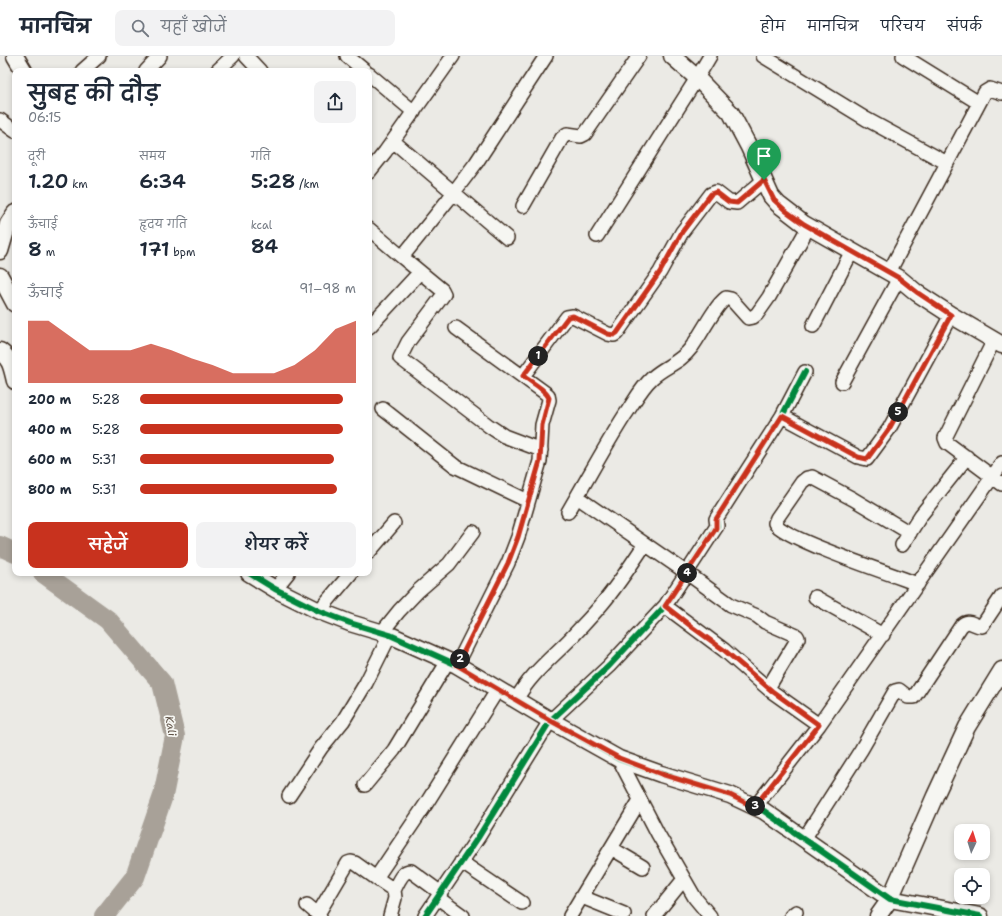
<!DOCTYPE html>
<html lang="hi">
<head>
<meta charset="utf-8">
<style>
  body { margin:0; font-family:"Shantell Sans","Playpen Sans Deva",sans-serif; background:#f2f2f3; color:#1f2937; height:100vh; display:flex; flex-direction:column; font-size:15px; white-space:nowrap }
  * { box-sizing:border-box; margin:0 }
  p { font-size:13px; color:#747a83 }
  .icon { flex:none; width:22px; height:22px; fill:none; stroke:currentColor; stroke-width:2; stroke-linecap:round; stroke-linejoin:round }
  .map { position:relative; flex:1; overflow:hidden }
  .side { position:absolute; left:12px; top:12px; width:360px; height:508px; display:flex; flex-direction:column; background:#fff; border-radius:8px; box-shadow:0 2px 6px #0003 }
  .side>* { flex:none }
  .needle { width:26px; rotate:4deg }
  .controls { position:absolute; left:954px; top:768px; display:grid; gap:8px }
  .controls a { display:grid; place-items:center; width:36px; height:36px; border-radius:8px; background:#fff; box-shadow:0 2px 6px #0003; font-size:20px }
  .pin { position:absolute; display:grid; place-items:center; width:34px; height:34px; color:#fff; margin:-41px -17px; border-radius:50% 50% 50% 0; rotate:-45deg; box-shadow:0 0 4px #0007 }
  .pin .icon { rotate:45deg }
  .km { position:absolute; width:20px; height:20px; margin:-10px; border-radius:50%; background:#222; color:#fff; font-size:11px; line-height:20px; text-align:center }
  .round { display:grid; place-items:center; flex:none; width:42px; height:42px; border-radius:8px; background:#f2f2f3 }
  .head { display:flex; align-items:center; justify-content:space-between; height:68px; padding:0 16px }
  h1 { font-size:22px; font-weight:600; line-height:30px }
  .metrics { display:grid; grid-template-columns:repeat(3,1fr); gap:6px; height:68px; padding:4px 16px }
  .metrics div { display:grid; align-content:center }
  .metrics b { font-size:20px; font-weight:600 }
  .metrics small { font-size:11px; font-weight:400 }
  .metrics p { font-size:11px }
  .chart { height:112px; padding:8px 16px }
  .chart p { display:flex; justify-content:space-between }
  .chart svg { width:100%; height:72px; margin-top:4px; fill:#c8321e; opacity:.7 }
  .action { display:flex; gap:8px; margin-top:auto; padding:8px 16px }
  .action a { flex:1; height:46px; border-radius:8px; background:#c8321e; color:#fff; font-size:16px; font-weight:600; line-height:46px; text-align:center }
  .action a+a { background:#f2f2f3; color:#1f2937 }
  ul { padding:0 16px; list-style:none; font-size:13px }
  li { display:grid; grid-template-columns:64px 48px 1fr; align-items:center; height:30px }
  li i { height:10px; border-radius:5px; background:#c8321e }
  header { display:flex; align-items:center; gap:24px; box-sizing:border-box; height:56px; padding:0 20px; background:#fff; border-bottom:1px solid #e0e1e3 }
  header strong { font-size:19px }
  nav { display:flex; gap:22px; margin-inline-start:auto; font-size:14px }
  .search { width:280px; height:36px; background:#f2f2f3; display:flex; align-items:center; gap:10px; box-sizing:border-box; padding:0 14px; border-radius:8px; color:#747a83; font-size:15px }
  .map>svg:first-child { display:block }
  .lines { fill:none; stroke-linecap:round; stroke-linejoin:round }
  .river { stroke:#a8a198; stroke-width:20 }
  .minor-casing { stroke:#3b2a1e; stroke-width:16 }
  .tertiary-casing { stroke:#3b2a1e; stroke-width:19 }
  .minor { stroke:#f6f6f2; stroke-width:13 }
  .tertiary { stroke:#f6f6f2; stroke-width:16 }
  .cycleway-casing { stroke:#f6f6f2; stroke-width:8 }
  .cycleway { stroke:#00873e; stroke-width:6 }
  .route-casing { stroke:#fff; stroke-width:8 }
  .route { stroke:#c8321e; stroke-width:5 }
  .labels { text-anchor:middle; stroke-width:3.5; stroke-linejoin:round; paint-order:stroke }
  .water-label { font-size:11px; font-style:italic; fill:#615449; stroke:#f6f6f2 }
</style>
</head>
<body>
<header>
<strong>मानचित्र</strong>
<div class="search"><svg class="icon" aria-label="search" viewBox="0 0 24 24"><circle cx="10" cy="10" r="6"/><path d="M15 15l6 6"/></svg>यहाँ खोजें</div>
<nav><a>होम</a><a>मानचित्र</a><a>परिचय</a><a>संपर्क</a></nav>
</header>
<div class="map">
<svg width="1002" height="860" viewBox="0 0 1002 860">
  <rect width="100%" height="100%" fill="#ebeae5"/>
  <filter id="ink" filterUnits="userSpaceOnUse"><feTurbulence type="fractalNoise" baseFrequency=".025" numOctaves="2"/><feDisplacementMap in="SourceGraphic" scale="8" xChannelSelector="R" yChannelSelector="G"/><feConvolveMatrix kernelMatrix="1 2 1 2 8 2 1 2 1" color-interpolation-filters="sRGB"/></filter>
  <g filter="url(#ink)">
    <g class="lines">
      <path class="river" d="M0,490L15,497
        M43,517L108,564L162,627L175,680L163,740L135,821L104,860"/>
      <g class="minor-casing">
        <path id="minor" d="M246,0L260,15
          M347,0L365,15
          M763,0L866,63L947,107
          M903,0L979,47
          M82,15L99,0
          M146,15L160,0
          M217,15L233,0
          M369,18L414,56
          M0,64L15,75
          M393,85L507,182
          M369,116L385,96L453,0
          M523,150L562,82L567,78L581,80L585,78L639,0
          M369,173L402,201
          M597,180L697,22L710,0
          M889,216L985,36L990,33L1002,37
          M813,270L852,195
          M369,271L420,216
          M456,272L544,336L548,339L549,344L542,369L540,405L518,481L508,507L457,609
          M994,284L945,382L947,387L1002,428
          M523,320L567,261L573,260L608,278L614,279L617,277L660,216L682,176L711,138L716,136L729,146L737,147L764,124
          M842,326L899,222
          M383,353L455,410L528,445
          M782,360L858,401L867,403L889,373L951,259
          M541,394L504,380L489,370L400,302L408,286L444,238L442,234L402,201L448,144L476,107L546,0
          M577,441L687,517L731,549L757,560L765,566L797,580L798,582L797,584L768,632
          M568,456C587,424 605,390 625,359C634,346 641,332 652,322C665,310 680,307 691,292C701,279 714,251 726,242L731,243L748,262L753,261L757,258L769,241L809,170
          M910,477L853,443L812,421L807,422L802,426L777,462L775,467C782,482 896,520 918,528
          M902,489L921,459L967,401
          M369,496L394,467
          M275,533L288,517
          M815,541L883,579
          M665,550L724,594L771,635L819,669
          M319,555L351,517
          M382,576L399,555L418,535L449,508L473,476
          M516,644C530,618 553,601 573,580C583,569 593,559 602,548C618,529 631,509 645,488
          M619,703L658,778L695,842L710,860
          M365,729L394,694L448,605
          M289,740L321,692L343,665L366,627L390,579
          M755,751L819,669L1002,407
          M804,783L861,694L895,635L899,634L908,641H914L961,570C970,561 973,571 982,570L1002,540
          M611,792L643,811
          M461,806L522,847
          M394,834C398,827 402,814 411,815L441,837
          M582,841L624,858
          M438,842L463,860
          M307,849L320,860
          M318,858L348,807L351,806L355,807L376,822
          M390,860L395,842L394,834L376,822L426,748L498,633
          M425,860L479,780L550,665L609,610L665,550L715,473L717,470L716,463L782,360L805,316
          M570,860L640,744
          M654,860L684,823
          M791,860L796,856"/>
      </g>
      <g class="tertiary-casing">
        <path id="tertiary" d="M15,0L24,15
          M672,0L697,22L731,57L749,91L771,140L778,148L804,168L899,222L917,237L951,259L1002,289
          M0,195L8,168L15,157
          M0,220L15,248
          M0,295C11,303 12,313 15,325
          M249,517L275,533L319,555L350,567L390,579L457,609L553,666L619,703L661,718L730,739L764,755L890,843L980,860
          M878,860L890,843L935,740L967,671L1002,614"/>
      </g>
      <use href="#minor" class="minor"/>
      <use href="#tertiary" class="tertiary"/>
      <g class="cycleway-casing">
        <path id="cycleway" d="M249,517L275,533L319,555L350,567L390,579L457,609L553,666L619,703L661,718L730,739L764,755L890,843L980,860
          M425,860L479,780L550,665L609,610L665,550L715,473L717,470L716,463L782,360L805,316"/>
      </g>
      <use href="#cycleway" class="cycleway"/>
    </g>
  </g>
  <g class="lines" filter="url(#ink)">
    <g class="route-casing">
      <path id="route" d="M764,124L774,144L786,155L804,168L899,222L918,237L951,259L889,373L867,403L858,401L782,360L716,463V472L713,477L665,550L692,571L724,594L772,635L819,669L754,751L730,739L661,718L619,702L553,666L457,609L508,507L518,481L540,405L542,369L549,342C545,333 531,326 523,320L568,261L573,260L608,278L614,279L617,277L660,216L682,176L711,138L716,136L729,146L737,147Z"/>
    </g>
    <use href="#route" class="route"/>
  </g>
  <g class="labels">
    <g class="water-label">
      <text transform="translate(171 670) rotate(80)" y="4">Kali</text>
    </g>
  </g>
</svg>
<div class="controls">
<a><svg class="needle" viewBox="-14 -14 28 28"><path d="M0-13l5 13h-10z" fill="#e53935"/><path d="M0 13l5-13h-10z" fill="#747a83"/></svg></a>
<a><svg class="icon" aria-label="locate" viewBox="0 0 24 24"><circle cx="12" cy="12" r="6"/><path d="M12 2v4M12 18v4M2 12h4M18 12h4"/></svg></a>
</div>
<div class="pin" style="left:764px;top:124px;background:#1e9e55"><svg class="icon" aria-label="arrive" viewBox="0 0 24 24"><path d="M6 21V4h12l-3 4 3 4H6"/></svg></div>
<b class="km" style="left:538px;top:300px">1</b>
<b class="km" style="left:460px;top:603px">2</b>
<b class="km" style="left:755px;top:750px">3</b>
<b class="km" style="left:687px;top:517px">4</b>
<b class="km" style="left:898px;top:356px">5</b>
<section class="side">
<div class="head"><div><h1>सुबह की दौड़</h1><p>06:15</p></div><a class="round"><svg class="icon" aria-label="share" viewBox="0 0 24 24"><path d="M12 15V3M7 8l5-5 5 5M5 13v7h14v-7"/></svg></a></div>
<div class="metrics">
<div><p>दूरी</p><b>1.20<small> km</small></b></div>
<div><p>समय</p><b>6:34</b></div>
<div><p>गति</p><b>5:28<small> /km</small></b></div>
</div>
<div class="metrics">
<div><p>ऊँचाई</p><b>8<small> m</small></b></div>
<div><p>हृदय गति</p><b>171<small> bpm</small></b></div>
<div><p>kcal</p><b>84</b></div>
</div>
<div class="chart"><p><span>ऊँचाई</span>91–98 m</p>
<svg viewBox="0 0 160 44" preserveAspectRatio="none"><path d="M0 44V6L10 6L20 15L30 24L40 24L50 24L60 20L70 24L80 29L90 33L100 38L110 38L120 38L130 33L140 24L150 11L160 6V44z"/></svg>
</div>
<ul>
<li><b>200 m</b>5:28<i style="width:94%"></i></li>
<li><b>400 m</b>5:28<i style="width:94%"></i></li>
<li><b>600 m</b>5:31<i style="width:90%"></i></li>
<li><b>800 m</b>5:31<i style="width:91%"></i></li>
</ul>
<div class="action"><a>सहेजें</a><a>शेयर करें</a></div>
</section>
</div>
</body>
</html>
